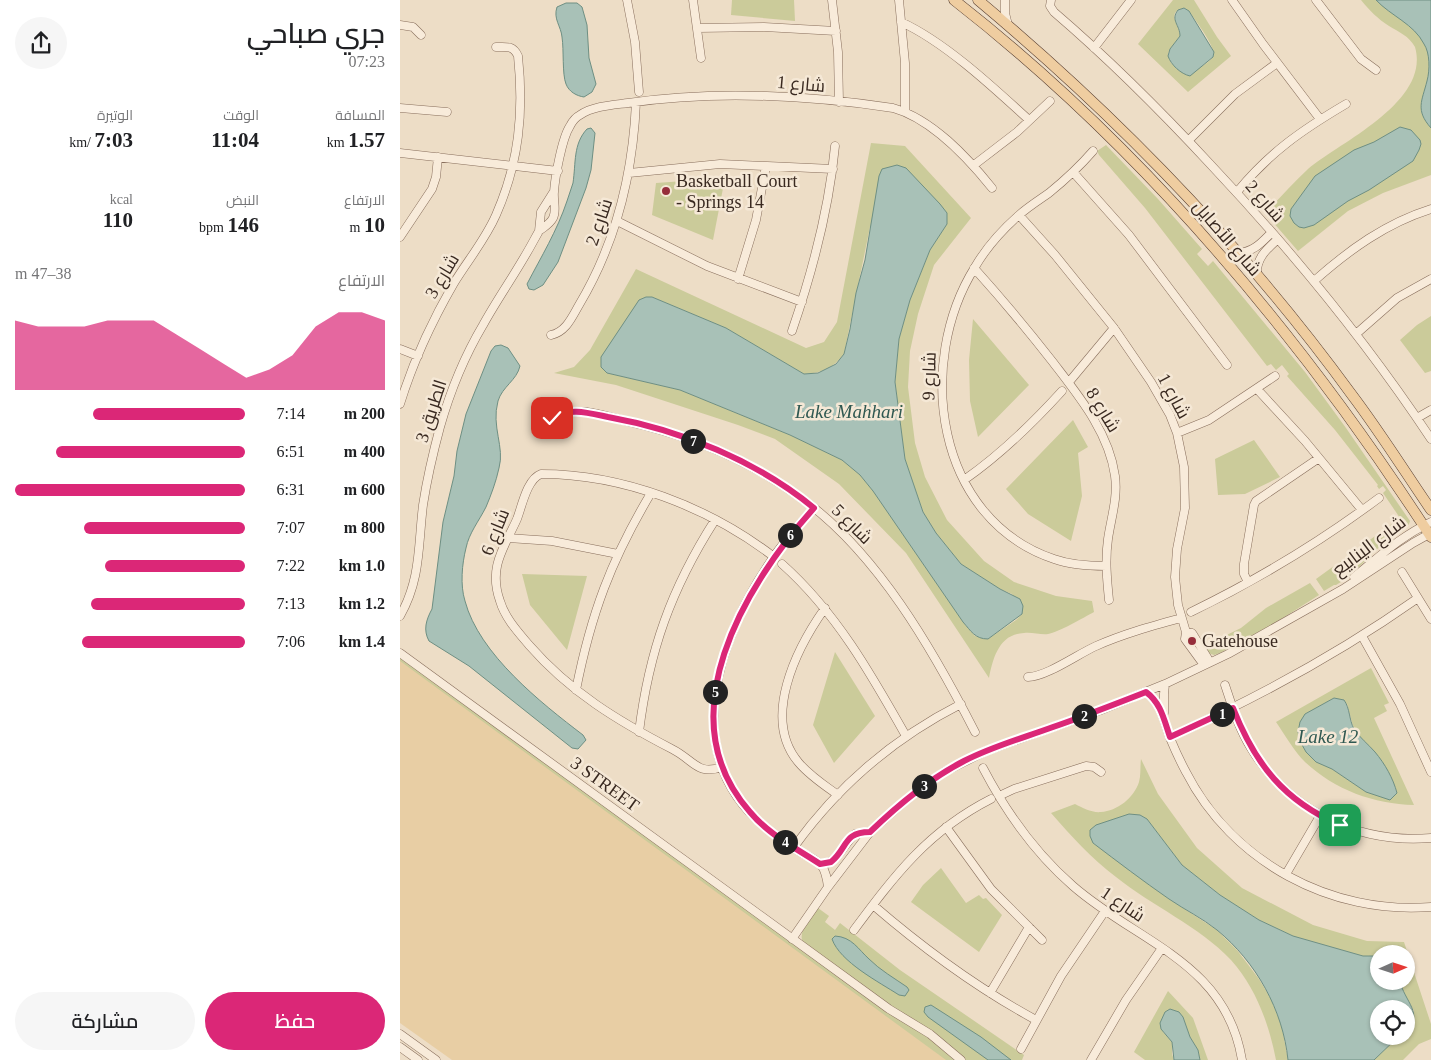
<!DOCTYPE html>
<html lang="ar">
<head>
<meta charset="utf-8">
<style>
  body { margin:0; font-family:"Times New Roman",Cairo,serif; background:#f6f6f6; color:#202124; direction:rtl; height:100vh; display:flex; flex-direction:column; font-size:19px; white-space:nowrap }
  * { box-sizing:border-box; margin:0 }
  p { font-size:16px; color:#757577 }
  .icon { flex:none; width:28px; height:28px; fill:none; stroke:currentColor; stroke-width:2; stroke-linecap:round; stroke-linejoin:round }
  .map { position:relative; flex:1; overflow:hidden; direction:ltr }
  .sheet { display:flex; flex-direction:column; background:#fff; width:400px }
  .sheet>* { flex:none }
  .needle { width:32px; rotate:87deg }
  .controls { position:absolute; left:970px; top:945px; display:grid; gap:10px }
  .controls a { display:grid; place-items:center; width:45px; height:45px; border-radius:50%; background:#fff; box-shadow:0 1px 4px #0004; font-size:25px }
  .pin { position:absolute; display:grid; place-items:center; width:42px; height:42px; color:#fff; margin:-21px; border-radius:10px; box-shadow:0 2px 8px #0006 }
  .km { position:absolute; width:25px; height:25px; margin:-12px; border-radius:50%; background:#222; color:#fff; font-size:14px; line-height:25px; text-align:center }
  .round { display:grid; place-items:center; flex:none; width:52px; height:52px; border-radius:26px; background:#f6f6f6 }
  .summary { display:flex; align-items:center; justify-content:space-between; height:85px; padding:0 15px }
  h1 { font-size:28px; font-weight:600; line-height:38px }
  .figures { display:grid; grid-template-columns:repeat(3,1fr); gap:8px; height:85px; padding:5px 15px }
  .figures div { display:grid; align-content:center }
  .figures b { font-size:21px; font-weight:600 }
  .figures small { font-size:14px; font-weight:400 }
  .figures p { font-size:14px }
  .chart { height:140px; padding:10px 15px }
  .chart p { display:flex; justify-content:space-between }
  .chart svg { width:100%; height:90px; margin-top:5px; fill:#db2777; opacity:.7 }
  .cta { display:flex; gap:10px; margin-top:auto; padding:10px 15px }
  .cta a { flex:1; height:58px; border-radius:30px; background:#db2777; color:#fff; font-size:20px; font-weight:600; line-height:58px; text-align:center }
  .cta a+a { background:#f6f6f6; color:#202124 }
  ul { padding:0 15px; list-style:none; font-size:16px }
  li { display:grid; grid-template-columns:80px 60px 1fr; align-items:center; height:38px }
  li i { height:12px; border-radius:6px; background:#db2777 }
  main { display:flex; flex:1; min-height:0 }
  .map>svg:first-child { display:block }
  .green { fill:#cbcb9a; fill-rule:evenodd }
  .sand { fill:#e8cea4 }
  .water { fill:#a8c1b7; stroke:#6e8f83 }
  .lines { fill:none; stroke-linecap:round; stroke-linejoin:round }
  .minor-casing { stroke:#886e5c; stroke-width:9 }
  .major-casing { stroke:#563d30; stroke-width:11 }
  .minor { stroke:#f8ebda; stroke-width:8 }
  .major { stroke:#efcda0; stroke-width:10 }
  .route-casing { stroke:#fff; stroke-width:10 }
  .route { stroke:#db2777; stroke-width:6 }
  .poi-dot { fill:#962e3b; stroke:#f5e8d6; stroke-width:2 }
  .labels { text-anchor:middle; stroke-width:5; stroke-linejoin:round; paint-order:stroke }
  .street-label { font-size:18px; fill:#392920; stroke:#f5e8d6 }
  .poi-label { font-size:18px; fill:#392920; stroke:#f5e8d6; text-anchor:start }
  .water-label { font-size:19px; font-style:italic; fill:#2f5851; stroke:#f5e8d6 }
</style>
</head>
<body>
<main>
<div class="map">
<svg width="1031" height="1060" viewBox="0 0 1031 1060">
  <rect width="100%" height="100%" fill="#edddc6"/>
  <path class="green" d="M332,0H394L395,21L331,15Z
    M773,0H794L817,37L831,56L788,92L738,44ZM784,8L789,11C794,19 818,49 813,57C807,65 794,70 786,75L771,63L768,54L770,49L780,36C780,25 765,12 784,8Z
    M961,0H1031V175L983,193L948,211L898,251L865,213C879,199 893,183 908,169C938,143 1031,102 1015,47C1009,36 999,32 989,26C978,19 969,10 961,0Z
    M471,143L505,146L571,218L534,265L518,314L510,351L508,387L515,443L525,477L547,520L584,561L614,582L656,596L692,601L694,612C683,618 659,632 648,634C641,635 632,632 624,633C599,634 593,658 589,678L506,553L439,484L375,439L338,425L216,385L154,373L174,367L190,350L236,269L406,348L424,342L437,322ZM547,224L530,250L510,300L499,339L495,382L505,459L523,512L536,533L561,564L600,589L612,594L622,614L616,620L588,639L575,636L563,622L473,491L460,475L442,460L390,435L280,390L207,373L246,297H252L326,328L404,374C422,373 433,368 444,354L470,227Z
    M706,145L758,199L802,249L797,254L808,266L813,261L905,372L946,428L1010,521L1008,527L977,549L949,577L936,585H934L924,591L916,579L1000,518L983,493L986,490L983,486L979,489L977,486L978,485L935,430L887,376L889,374L882,365L876,370L871,364L867,366L745,208L699,155L697,151Z
    M325,178L313,240L252,215L256,183Z
    M1031,316V371L1025,373L1000,340L1017,325Z
    M573,319L629,385L578,437L570,401L569,360Z
    M673,420L688,447L678,453L682,496L671,541L628,514L606,489Z
    M854,440L880,477L845,494L818,495L815,459Z
    M122,574L187,576L167,650L130,605Z
    M910,583L919,595L872,625L820,653L814,655L808,653L804,646L841,628L866,608Z
    M435,652L475,716L434,763L413,725Z
    M0,653L489,1009L558,1060H543L0,666Z
    M971,668L989,703L984,705L987,711L974,718L1014,805C974,804 935,790 905,762C894,751 885,735 876,722ZM934,698L947,704L953,726L960,737L974,751L987,770L997,792L974,794L966,792L932,769L905,714Z
    M741,759L758,794L797,848L842,888L913,925L967,941L1004,942L1031,1024V1039L1019,1044L1003,1060H974L996,1038L1006,1036V1032L1014,1011L1001,988L1000,981H1006V954H979V956H963L893,936L859,920L820,895L782,865L747,819L740,815L693,843L769,899L817,930L837,950L859,979L871,999L882,1027L888,1060H876C869,1024 856,988 831,960C799,926 752,906 716,877C691,858 671,836 651,813L675,804C683,808 692,813 701,812C717,811 734,798 739,782C741,775 740,766 741,759Z
    M541,868L566,903L579,895L583,899L586,898L602,915L579,952L511,902L523,885Z
    M418,908L429,916L425,922L435,930L440,923L500,970L624,1055L622,1060H566L535,1033L498,1011L403,942C397,931 412,917 418,908Z
    M768,991L793,1018L808,1060H800L798,1050L790,1037L783,1017L763,1032L772,1042V1054L774,1060H745L734,1052Z"/>
  <path class="sand" d="M0,661L546,1060H52L0,1023Z"/>
  <path class="water" d="M976,0H1031V128C1015,110 1022,101 1027,81C1030,70 1030,53 1024,44C1014,24 991,16 976,0Z
    M166,3H177L182,7L187,25L189,58L196,84L192,92L184,97C177,96 169,92 166,84C162,74 164,50 162,37C161,26 153,19 157,7Z
    M784,8L789,11L814,52L813,57L790,76C781,74 771,65 768,56L770,49L780,36C780,25 770,20 778,10Z
    M1000,127L1011,130L1020,140L1021,144L1019,150L1013,161L969,190L948,201L914,225L904,228L899,227L894,223L890,216L891,209L915,176L954,150L974,142Z
    M191,128L195,133L191,170L186,188L158,262L143,285L134,290L129,289L127,284C141,257 157,231 167,201C169,195 171,189 173,183C176,163 173,144 187,129Z
    M497,165L506,168L540,204L547,213V224L530,250L510,300L499,339L495,382L505,459L523,512L536,533L561,564L600,589L620,599L623,606L622,614L588,639C575,639 571,631 563,622L473,491L460,475L442,460L390,435L280,390L207,373L201,367V357L239,300L246,297H252L326,328L404,374L418,373L436,364L444,354L450,329L456,293L465,260L479,176L482,169Z
    M101,345L108,348L120,366C117,380 102,387 98,401C91,427 105,447 99,468C96,482 91,495 86,507C79,521 69,533 66,548C62,564 60,585 65,601C79,654 141,703 183,735L186,740L178,749L172,748L69,666L29,641C23,630 26,620 32,609L43,522L54,476L57,451L66,414L91,351L95,346Z
    M934,698L944,700C950,708 949,720 954,729C960,738 968,744 975,752C985,764 993,778 997,793L990,800L966,792L932,769L916,762L906,752L901,743L898,732L900,722L905,714Z
    M729,814L740,815L747,819L782,865L820,895L859,920L893,936L963,956H979V981H1000C1004,1001 1025,1014 1006,1032V1009H979V1036H999L974,1060H888C883,1010 856,962 817,930C802,918 785,910 769,899C743,881 718,862 693,843L690,836V830L696,825Z
    M435,936C452,937 458,949 469,959C480,970 494,978 507,987L509,990L505,996L499,995C479,982 440,962 432,939Z
    M531,1005L581,1037L611,1060H588L528,1017L524,1012L525,1007Z
    M770,1009L779,1012L783,1017L790,1037L798,1050L800,1060H774L772,1042L761,1029L760,1023L765,1012Z"/>
  <g class="lines">
    <g class="minor-casing">
      <path id="minor" d="M227,0L235,42L239,92
        M293,0L301,58
        M432,0L438,52L439,102
        M499,0L505,63V112
        M605,0V13L608,25
        M651,0L650,6L654,12C710,60 761,111 811,165C891,250 966,341 1031,439
        M832,0L863,44L920,119
        M916,0L961,59L976,70
        M501,22C545,42 594,88 629,120
        M0,25L13,27L21,35
        M298,28L364,27L436,31
        M694,48L731,0
        M0,108L47,112
        M789,140L835,94L877,63
        M693,151C680,166 665,180 649,193C639,200 628,207 619,215C602,230 586,248 575,267C515,363 535,519 654,559C671,565 689,566 706,566
        M0,153L158,171
        M574,165L617,132L650,101
        M673,172L729,235L827,365
        M229,173L320,164L433,169
        M837,192C870,152 902,130 946,104
        M619,215L655,255L714,328L751,382L770,415L777,433L784,467L785,508L777,549L775,577L778,605L786,632L785,639L804,665
        M217,221L307,266L402,302
        M139,231C144,227 150,224 153,218C157,210 153,201 154,192C155,177 162,138 170,126C172,122 176,117 180,115C193,106 213,105 228,103C315,90 406,95 493,108C532,119 567,157 592,188
        M0,237L32,189L36,177L38,157
        M838,253C854,252 862,242 872,232
        M574,268C601,298 627,329 652,361C678,395 709,432 715,476C718,498 711,518 708,539C705,560 707,580 709,600
        M857,274C856,258 867,249 878,239
        M338,279L356,220L366,166
        M914,281C949,250 986,223 1031,209
        M392,331C413,270 429,210 435,146
        M956,334L997,298L1031,279
        M151,335C166,332 172,317 179,305C216,243 233,173 236,102
        M0,349L18,356
        M669,382L714,328
        M857,389L905,441L962,510
        M0,404C13,362 32,321 54,283C68,260 85,240 96,215C119,163 124,112 118,56C113,45 106,47 96,47
        M1017,418L1031,410
        M148,423C167,402 202,415 226,421C288,435 350,460 401,498C477,552 533,650 575,732
        M777,433L809,420L875,376
        M564,480C600,455 632,424 662,391
        M414,508C400,524 385,540 373,558C318,637 277,754 365,827C376,837 389,845 402,853C408,856 417,860 421,865C426,871 427,879 428,887
        M107,538L152,541L218,554
        M382,564C436,612 471,674 506,736
        M1002,572L1031,619
        M954,577C979,557 1001,536 1031,522
        M848,582L844,574V564L854,505L856,501L919,458
        M425,608C396,649 361,719 399,763C410,776 424,785 438,795
        M791,612C857,580 920,542 979,498
        M0,616C21,579 18,546 23,505C27,479 33,453 40,427C50,392 64,357 83,325C99,296 118,270 134,240L139,231L141,212L153,193
        M786,632L792,633L794,636L810,662
        M962,636L1000,704L1031,772
        M0,653L489,1009L530,1034L561,1060
        M628,677C646,677 678,654 696,646C723,634 752,626 781,618
        M825,685C832,706 839,729 851,748C889,811 958,844 1031,838
        M176,690C191,614 211,560 251,493
        M746,692C761,703 764,721 770,738C775,750 780,761 786,772C832,862 931,915 1031,907
        M764,713V694L765,684
        M239,732C249,651 271,589 315,520
        M770,737C857,698 940,653 1018,598
        M322,767C297,776 294,760 272,749C218,721 170,692 129,645C118,632 105,618 100,601C88,567 104,548 117,519C122,506 127,479 141,474C223,474 309,507 374,557
        M583,768C606,812 635,853 673,886C738,943 826,962 842,1060
        M599,796L614,789L686,766L694,767L701,772
        M546,827L591,889L642,940
        M394,847C438,786 494,738 561,704
        M420,864C438,865 443,844 455,834L470,832
        M886,874L920,816
        M473,905C524,949 577,988 636,1020
        M454,930C495,875 528,831 591,799
        M392,939L428,887L470,832L506,800L544,772L586,751L701,710L765,684L828,654L943,589L1013,543L1031,533
        M590,993L629,927
        M0,1034L36,1060
        M0,1047L18,1060
        M621,1049L661,976L705,911
        M691,1060L726,1000L762,948"/>
    </g>
    <g class="major-casing">
      <path id="major" d="M554,0C745,149 900,335 1031,537
        M578,0C718,117 845,248 952,395C980,432 1005,472 1031,510"/>
    </g>
    <use href="#minor" class="minor"/>
    <use href="#major" class="major"/>
  </g>
  <g class="lines">
    <g class="route-casing">
      <path id="route" d="M152,418C169,407 189,413 208,417C281,430 357,461 414,508C344,586 266,717 350,812C369,835 396,848 420,864L431,862C448,848 443,832 470,832C499,804 529,779 564,761C593,746 623,738 653,727C685,716 715,704 746,692C761,703 764,720 770,737L833,708C855,764 884,801 940,825"/>
    </g>
    <use href="#route" class="route"/>
  </g>
  <g class="poi-dot">
    <circle cx="266" cy="191" r="5"/>
    <circle cx="792" cy="641" r="5"/>
  </g>
  <g class="labels">
    <g class="street-label">
      <text transform="translate(401 84) rotate(5)" y="6">شارع 1</text>
      <text transform="translate(865 201) rotate(49)" y="6">شارع 2</text>
      <text transform="translate(199 222) rotate(-71)" y="6">شارع 2</text>
      <text transform="translate(827 238) rotate(49)" y="6">شارع الأصايل</text>
      <text transform="translate(42 276) rotate(-59)" y="6">شارع 3</text>
      <text transform="translate(529 376) rotate(-88)" y="6">شارع 9</text>
      <text transform="translate(774 396) rotate(62)" y="6">شارع 1</text>
      <text transform="translate(703 410) rotate(59)" y="6">شارع 8</text>
      <text transform="translate(31 411) rotate(-72)" y="6">3 الطريق</text>
      <text transform="translate(452 524) rotate(45)" y="6">شارع 5</text>
      <text transform="translate(95 532) rotate(-68)" y="6">شارع 6</text>
      <text transform="translate(969 546) rotate(-37)" y="6">شارع الينابيع</text>
      <text transform="translate(205 784) rotate(36)" y="6">3 STREET</text>
      <text transform="translate(723 904) rotate(34)" y="6">شارع 1</text>
    </g>
    <g class="poi-label">
      <text x="276" y="187">Basketball Court<tspan x="276" dy="21">- Springs 14</tspan></text>
      <text x="802" y="647">Gatehouse</text>
    </g>
    <g class="water-label">
      <text x="449" y="418">Lake Mahhari</text>
      <text x="928" y="743">Lake 12</text>
    </g>
  </g>
</svg>
<div class="controls">
<a><svg class="needle" viewBox="-14 -14 28 28"><path d="M0-13l5 13h-10z" fill="#e53935"/><path d="M0 13l5-13h-10z" fill="#757577"/></svg></a>
<a><svg class="icon" aria-label="locate" viewBox="0 0 24 24"><circle cx="12" cy="12" r="6"/><path d="M12 2v4M12 18v4M2 12h4M18 12h4"/></svg></a>
</div>
<div class="pin" style="left:940px;top:825px;background:#1e9e55"><svg class="icon" aria-label="arrive" viewBox="0 0 24 24"><path d="M6 21V4h12l-3 4 3 4H6"/></svg></div>
<div class="pin" style="left:152px;top:418px;background:#d93025"><svg class="icon" aria-label="check" viewBox="0 0 24 24"><path d="M5 12l5 5 9-10"/></svg></div>
<b class="km" style="left:822px;top:714px">1</b>
<b class="km" style="left:684px;top:716px">2</b>
<b class="km" style="left:524px;top:786px">3</b>
<b class="km" style="left:385px;top:842px">4</b>
<b class="km" style="left:315px;top:692px">5</b>
<b class="km" style="left:390px;top:535px">6</b>
<b class="km" style="left:293px;top:441px">7</b>
</div>
<section class="sheet">
<div class="summary"><div><h1>جري صباحي</h1><p>07:23</p></div><a class="round"><svg class="icon" aria-label="share" viewBox="0 0 24 24"><path d="M12 15V3M7 8l5-5 5 5M5 13v7h14v-7"/></svg></a></div>
<div class="figures">
<div><p>المسافة</p><b>1.57<small> km</small></b></div>
<div><p>الوقت</p><b>11:04</b></div>
<div><p>الوتيرة</p><b>7:03<small> /km</small></b></div>
</div>
<div class="figures">
<div><p>الارتفاع</p><b>10<small> m</small></b></div>
<div><p>النبض</p><b>146<small> bpm</small></b></div>
<div><p>kcal</p><b>110</b></div>
</div>
<div class="chart"><p><span>الارتفاع</span>38–47 m</p>
<svg viewBox="0 0 160 44" preserveAspectRatio="none"><path d="M0 44V10L10 13L20 13L30 13L40 10L50 10L60 10L70 17L80 24L90 31L100 38L110 34L120 27L130 13L140 6L150 6L160 10V44z"/></svg>
</div>
<ul>
<li><b>200 m</b>7:14<i style="width:66%"></i></li>
<li><b>400 m</b>6:51<i style="width:82%"></i></li>
<li><b>600 m</b>6:31<i style="width:100%"></i></li>
<li><b>800 m</b>7:07<i style="width:70%"></i></li>
<li><b>1.0 km</b>7:22<i style="width:61%"></i></li>
<li><b>1.2 km</b>7:13<i style="width:67%"></i></li>
<li><b>1.4 km</b>7:06<i style="width:71%"></i></li>
</ul>
<div class="cta"><a>حفظ</a><a>مشاركة</a></div>
</section>
</main>
</body>
</html>
